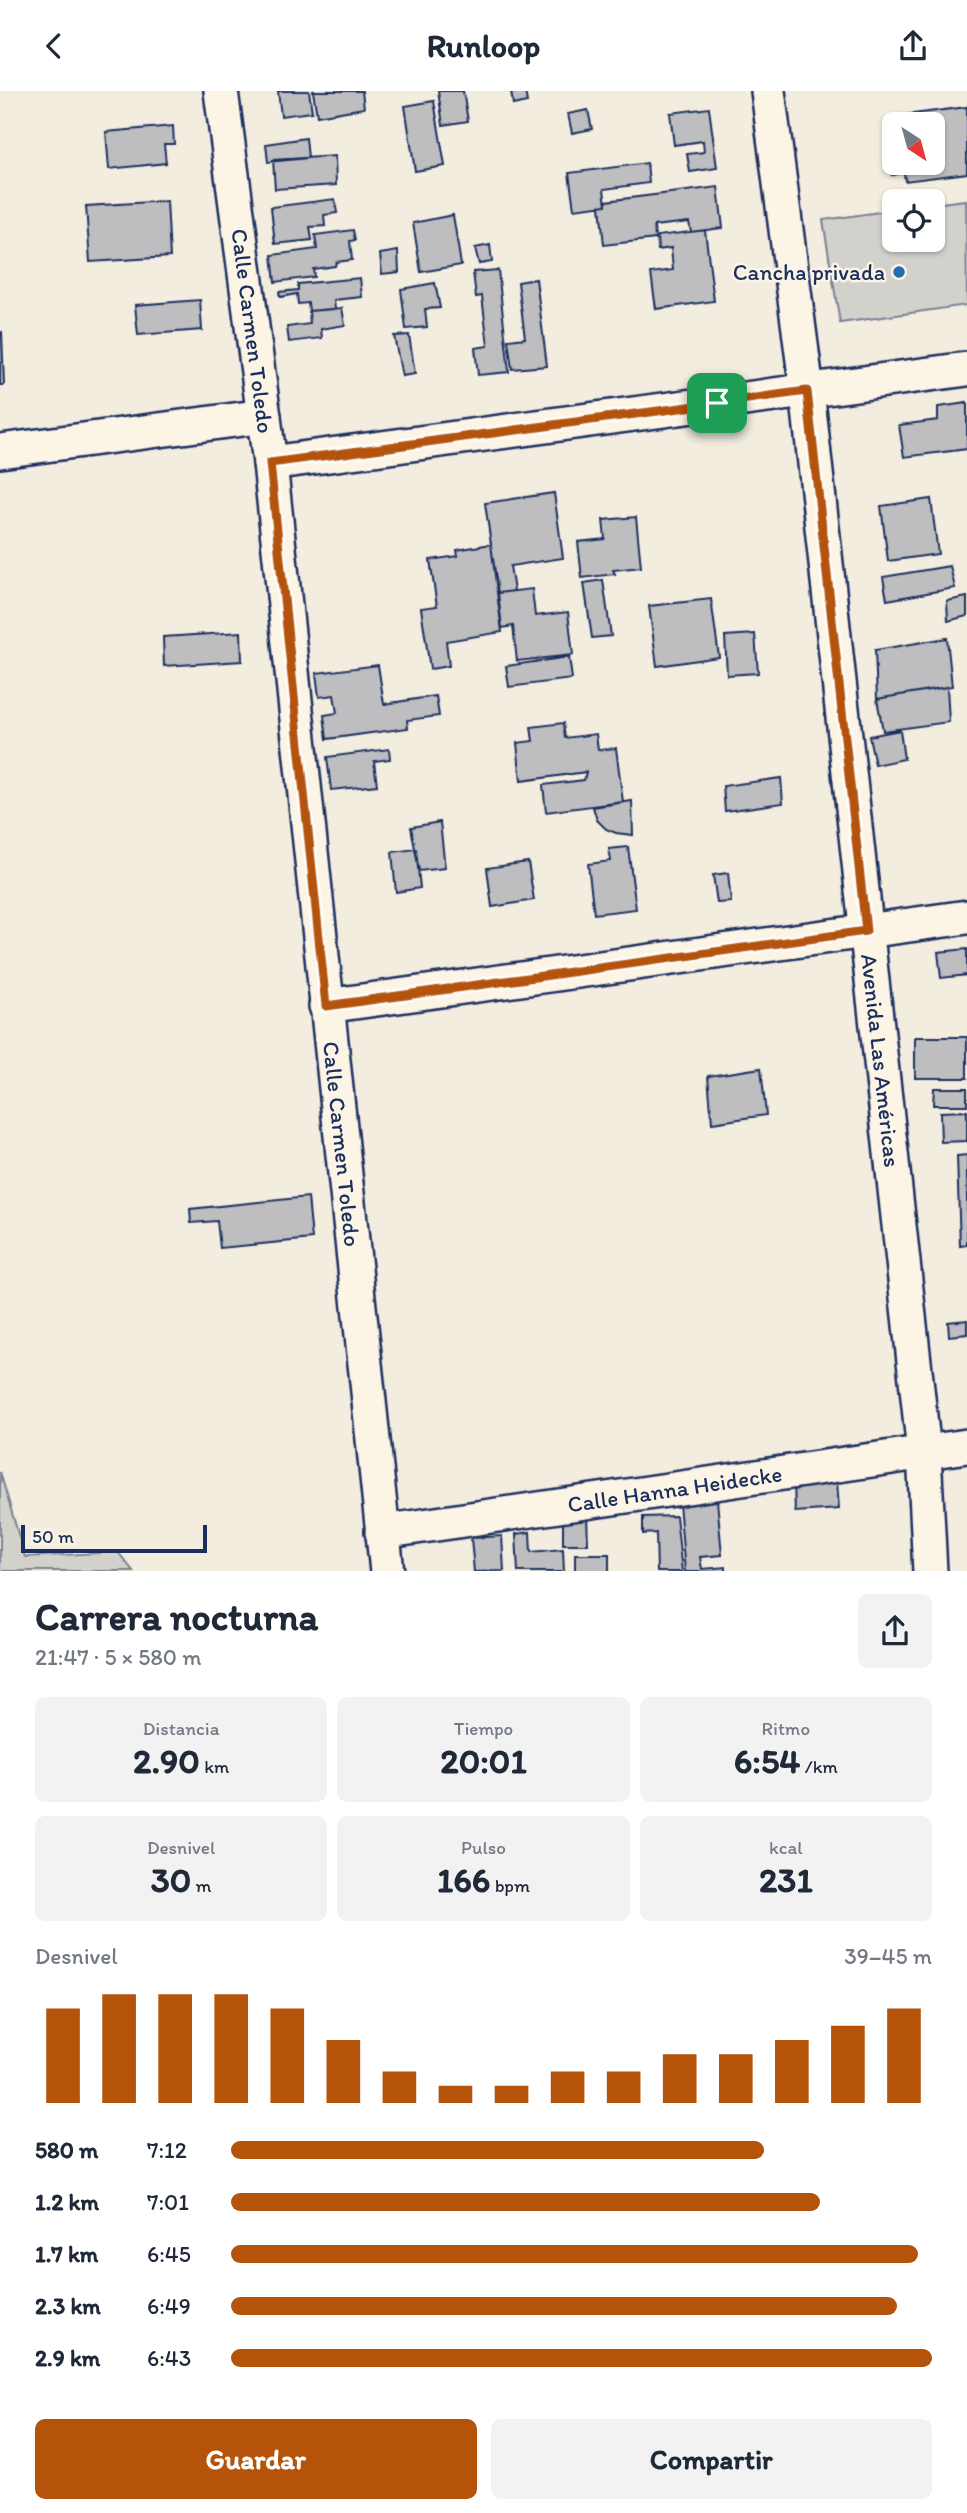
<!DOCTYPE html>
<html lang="es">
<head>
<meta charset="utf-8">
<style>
  body { margin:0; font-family:Itim,sans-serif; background:#f2f2f3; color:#1f2937; height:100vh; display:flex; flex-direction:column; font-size:26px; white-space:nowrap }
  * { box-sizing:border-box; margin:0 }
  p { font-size:23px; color:#747a83 }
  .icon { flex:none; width:38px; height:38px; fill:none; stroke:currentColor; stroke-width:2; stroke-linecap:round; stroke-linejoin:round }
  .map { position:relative; height:1480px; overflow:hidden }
  .panel { display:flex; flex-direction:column; background:#fff; flex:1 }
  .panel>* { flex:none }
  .needle { width:46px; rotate:144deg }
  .controls { position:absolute; left:882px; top:21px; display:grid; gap:14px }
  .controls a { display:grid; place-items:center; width:63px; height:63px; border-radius:10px; background:#fff; box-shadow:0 2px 5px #0004; font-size:35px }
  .scale { position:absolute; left:21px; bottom:18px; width:186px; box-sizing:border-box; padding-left:7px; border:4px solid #1b2f5e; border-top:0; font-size:19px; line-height:24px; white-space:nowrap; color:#1b2f5e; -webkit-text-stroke:5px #fcf5e5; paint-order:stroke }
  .pin { position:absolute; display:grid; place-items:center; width:60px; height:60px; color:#fff; margin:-30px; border-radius:14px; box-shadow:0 4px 10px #0006 }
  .round { display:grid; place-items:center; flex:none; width:74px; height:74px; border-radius:10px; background:#f2f2f3 }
  .head { display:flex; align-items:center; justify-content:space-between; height:119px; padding:0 35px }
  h1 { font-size:38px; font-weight:700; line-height:52px }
  .metrics { display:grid; grid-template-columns:repeat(3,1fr); gap:10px; height:119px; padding:7px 35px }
  .metrics div { display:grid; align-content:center; border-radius:10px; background:#f2f2f3; text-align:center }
  .metrics b { font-size:35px; font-weight:700 }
  .metrics small { font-size:19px; font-weight:400 }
  .metrics p { font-size:19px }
  .chart { height:196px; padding:14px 35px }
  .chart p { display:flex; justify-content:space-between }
  .chart svg { width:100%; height:126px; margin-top:7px; stroke:#b45309; stroke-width:6 }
  .cta { display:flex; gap:14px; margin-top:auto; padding:14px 35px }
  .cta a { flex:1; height:80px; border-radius:10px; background:#b45309; color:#fff; font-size:28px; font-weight:700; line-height:80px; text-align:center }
  .cta a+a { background:#f2f2f3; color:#1f2937 }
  ul { padding:0 35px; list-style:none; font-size:23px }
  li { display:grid; grid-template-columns:112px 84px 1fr; align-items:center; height:52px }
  li i { height:18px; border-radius:9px; background:#b45309 }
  header { display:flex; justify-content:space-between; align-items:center; height:91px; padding:0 35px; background:#fff; font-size:32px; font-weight:700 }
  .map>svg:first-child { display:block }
  .green { fill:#d3d1cc; stroke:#778095; stroke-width:2 }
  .building { fill:#bebec0; stroke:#1b2f5e; stroke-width:2 }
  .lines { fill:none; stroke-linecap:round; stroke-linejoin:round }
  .minor-casing { stroke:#1b2f5e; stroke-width:38 }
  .minor { stroke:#fcf5e5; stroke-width:33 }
  .route-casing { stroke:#fff; stroke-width:14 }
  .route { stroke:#b45309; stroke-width:9 }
  .poi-dot { fill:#1f6fb2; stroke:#fcf5e5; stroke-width:2.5 }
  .labels { text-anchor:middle; stroke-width:5; stroke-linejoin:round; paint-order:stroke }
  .poi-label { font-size:23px; fill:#1b2f5e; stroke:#fcf5e5; text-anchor:end }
  .street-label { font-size:23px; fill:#1b2f5e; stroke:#fcf5e5 }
</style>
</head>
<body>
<header><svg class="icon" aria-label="back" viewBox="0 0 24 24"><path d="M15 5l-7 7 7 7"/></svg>Runloop<svg class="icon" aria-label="share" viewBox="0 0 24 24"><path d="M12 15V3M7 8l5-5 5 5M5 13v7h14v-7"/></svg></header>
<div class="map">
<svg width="967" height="1481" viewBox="0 0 967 1481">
  <rect width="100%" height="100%" fill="#f3ede0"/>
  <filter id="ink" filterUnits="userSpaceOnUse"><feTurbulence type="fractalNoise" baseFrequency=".0143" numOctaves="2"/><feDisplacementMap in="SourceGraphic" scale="14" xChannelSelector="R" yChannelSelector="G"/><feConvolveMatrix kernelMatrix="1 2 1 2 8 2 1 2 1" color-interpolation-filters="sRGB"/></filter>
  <g filter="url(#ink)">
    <path class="green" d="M966,109L967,214L840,232L823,129L894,119V149H933V113Z
      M0,1381L25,1466L118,1461L133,1480H0Z"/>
    <path class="building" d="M278,0H309L312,21L281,25Z
      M313,0H362L364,17L317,25Z
      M438,0H463L468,30L443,34Z
      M511,0H525L527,11L513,14Z
      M434,10L445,75L415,80L405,15Z
      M967,16V82L905,90L904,82L892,84L888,57L894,56V72H933V33H898L897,25Z
      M709,17L717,77L690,81L687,63L704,61L703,50L674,54L670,22Z
      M588,19L592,38L572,42L568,23Z
      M173,35L174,53H164L166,72L109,78L106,41Z
      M306,47L308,67L268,71L266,53Z
      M335,65L336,94L275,98L273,69Z
      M647,72L649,92L604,98L606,114L574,118L569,82Z
      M718,96L723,137L691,141L689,131L654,135L655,148L604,154L600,115L606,114V110Z
      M335,108L337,122L324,124L325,135L310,136L312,149L275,153L271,116Z
      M167,110L170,166L90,171L86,115Z
      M453,124L461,174L421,181L413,132Z
      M353,139L355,149L350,150L352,169L336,171L335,175L313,178L314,186L275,191L272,164L317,158L315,144Z
      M705,139L714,210L656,218L651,182L673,179L671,157L658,159L657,145Z
      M490,154L492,171L479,173L475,157Z
      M398,160L399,181L382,183L380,163Z
      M498,179L509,281L478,284L475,257L488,255L482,205L476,206L473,181Z
      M360,187L362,206L334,209L335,218L309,220L308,212L298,213L297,203L280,206L279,201L298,199V193Z
      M536,188L547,275L512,278L508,249L525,247L518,191Z
      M435,192L440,217L425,218L427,236L406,238L401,198Z
      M200,209L202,239L138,244L135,214Z
      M342,217L345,234L321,238L322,247L289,251L287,236L310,233L309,220Z
      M2,241L4,294H0V242Z
      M409,244L415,283L402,285L394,245Z
      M967,312V358L904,366L899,334L938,329V316Z
      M554,402L563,467L510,475L514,500L498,502L485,412Z
      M931,408L938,463L888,470L881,415Z
      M636,426L641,476L613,479L615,483L582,487L578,451L605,448L603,429Z
      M491,453L502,541L446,550L449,575L430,578L421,517L437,515L430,469L458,465L457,459Z
      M950,475L955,497L887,509L883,486Z
      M603,489L611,545L592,547L584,492Z
      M532,498L535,525L568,521L573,564L517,570L513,535L502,537L498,502Z
      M967,506V525L948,530L947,510Z
      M711,508L719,566L657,575L649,515Z
      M241,541L242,570L164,575L163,546Z
      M755,543L758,582L727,584L725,545Z
      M947,547L952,595L877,608L875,559Z
      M569,566L572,588L509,596L506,575Z
      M378,574L384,613L436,605L439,625L407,629L408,637L327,648L324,624L337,622L334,604L319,606L316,582Z
      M947,596L949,631L883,640L877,608Z
      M563,632L565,647L596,643L598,659L616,657L623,711L546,721L543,694L584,689L586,681L521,690L517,652L533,650L531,636Z
      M900,639L904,668L875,674L869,645Z
      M389,658L390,668L374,670L377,694L331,699L327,666Z
      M781,687L783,712L725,720L723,695Z
      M632,710L633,744L616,742L606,738L597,729L593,716Z
      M440,731L445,777L419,780L411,736Z
      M628,756L636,818L594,823L588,773L611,770L609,758Z
      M416,758L420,797L396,801L392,761Z
      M528,771L534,809L492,816L487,777Z
      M728,782L731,811L717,812L713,784Z
      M967,858V884L941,887L938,861Z
      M915,946H967V987H915Z
      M761,977L766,1024L712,1032L708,985Z
      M934,997H967V1014H933Z
      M967,1020V1050L941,1051L940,1021Z
      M967,1064V1154L960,1155L957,1065Z
      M308,1106L312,1148L220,1157L217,1130L191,1132L190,1118Z
      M967,1229V1243L949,1245L948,1231Z
      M837,1390L839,1418L795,1421L794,1392Z
      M717,1409L722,1464L700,1466L702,1478L726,1476V1481H685L679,1412Z
      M563,1425H587L588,1453H563Z
      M676,1425L682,1481H657L656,1442L643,1443V1426Z
      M530,1441L531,1461L563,1458L564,1481H518L516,1443Z
      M502,1445L504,1480L474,1481L471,1447Z
      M575,1463H609V1481H575Z"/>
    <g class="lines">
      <g class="minor-casing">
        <g id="minor">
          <path id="s1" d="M221,0L270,372L387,1481"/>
          <path id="s2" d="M768,0L807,300L924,1361L930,1481"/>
          <path d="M0,360L264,325"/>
          <path d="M270,372L967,278"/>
          <path d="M326,915L967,826"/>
          <path id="s3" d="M382,1441L967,1355"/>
        </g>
      </g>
      <use href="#minor" class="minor"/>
    </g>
  </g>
  <g class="lines" filter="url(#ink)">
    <g class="route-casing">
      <path id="route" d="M807,300L866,840L326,915L270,372Z"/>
    </g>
    <use href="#route" class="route"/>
  </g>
  <circle class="poi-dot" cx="899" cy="181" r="7"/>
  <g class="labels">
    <g class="poi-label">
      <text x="885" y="189">Cancha privada</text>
    </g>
    <g class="street-label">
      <text dy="8" stroke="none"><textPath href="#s1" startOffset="242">Calle Carmen Toledo</textPath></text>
      <text dy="8" stroke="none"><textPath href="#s2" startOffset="976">Avenida Las Américas</textPath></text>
      <text dy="8" stroke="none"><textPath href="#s1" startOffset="1060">Calle Carmen Toledo</textPath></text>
      <text dy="8" stroke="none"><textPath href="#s3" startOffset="296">Calle Hanna Heidecke</textPath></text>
    </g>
  </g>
</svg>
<div class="controls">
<a><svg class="needle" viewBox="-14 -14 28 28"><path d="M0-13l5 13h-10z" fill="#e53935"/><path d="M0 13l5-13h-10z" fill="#747a83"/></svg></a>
<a><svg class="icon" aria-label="locate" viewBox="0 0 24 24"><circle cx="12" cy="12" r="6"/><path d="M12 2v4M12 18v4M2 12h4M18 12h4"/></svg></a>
</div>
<div class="scale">50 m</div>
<div class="pin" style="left:717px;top:312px;background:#1e9e55"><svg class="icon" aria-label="arrive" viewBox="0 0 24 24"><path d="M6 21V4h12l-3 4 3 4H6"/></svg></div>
</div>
<section class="panel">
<div class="head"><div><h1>Carrera nocturna</h1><p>21:47 · 5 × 580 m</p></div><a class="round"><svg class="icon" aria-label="share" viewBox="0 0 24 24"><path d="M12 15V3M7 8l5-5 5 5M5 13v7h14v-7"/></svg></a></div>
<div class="metrics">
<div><p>Distancia</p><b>2.90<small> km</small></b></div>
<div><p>Tiempo</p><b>20:01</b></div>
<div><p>Ritmo</p><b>6:54<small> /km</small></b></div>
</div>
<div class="metrics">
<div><p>Desnivel</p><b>30<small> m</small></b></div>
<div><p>Pulso</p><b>166<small> bpm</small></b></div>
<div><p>kcal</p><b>231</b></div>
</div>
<div class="chart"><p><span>Desnivel</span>39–45 m</p>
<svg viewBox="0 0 160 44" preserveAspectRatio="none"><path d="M5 44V11M15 44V6M25 44V6M35 44V6M45 44V11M55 44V22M65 44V33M75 44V38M85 44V38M95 44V33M105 44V33M115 44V27M125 44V27M135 44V22M145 44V17M155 44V11"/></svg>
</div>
<ul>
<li><b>580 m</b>7:12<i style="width:76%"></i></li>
<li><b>1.2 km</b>7:01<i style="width:84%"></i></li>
<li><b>1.7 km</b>6:45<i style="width:98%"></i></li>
<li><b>2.3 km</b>6:49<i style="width:95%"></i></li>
<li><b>2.9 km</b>6:43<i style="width:100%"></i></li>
</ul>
<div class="cta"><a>Guardar</a><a>Compartir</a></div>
</section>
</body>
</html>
